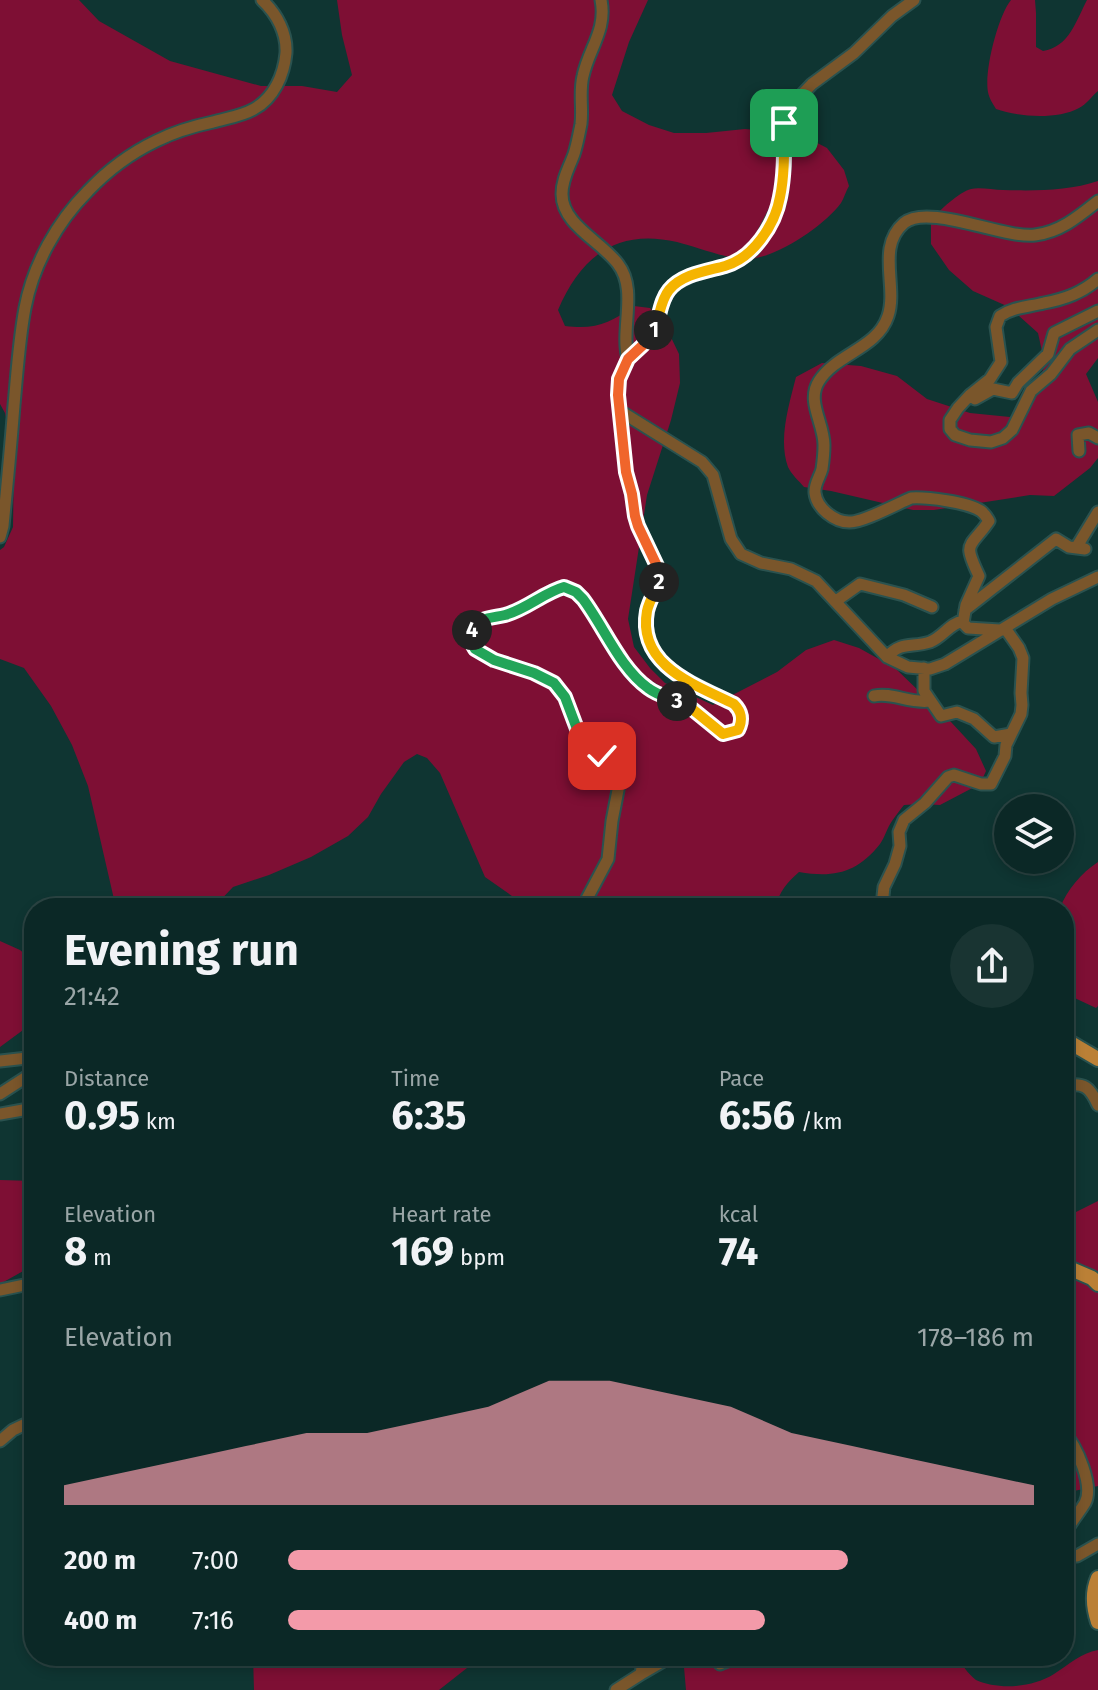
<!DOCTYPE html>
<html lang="en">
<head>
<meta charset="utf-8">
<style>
  body { margin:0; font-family:"Fira Sans",sans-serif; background:#193432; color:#f1f3f6; height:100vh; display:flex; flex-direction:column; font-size:30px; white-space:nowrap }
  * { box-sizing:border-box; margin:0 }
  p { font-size:26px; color:#9aa6a7 }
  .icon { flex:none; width:44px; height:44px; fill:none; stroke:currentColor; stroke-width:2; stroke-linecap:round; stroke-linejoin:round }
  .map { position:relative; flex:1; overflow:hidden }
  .drawer { position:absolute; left:24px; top:898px; width:1050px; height:768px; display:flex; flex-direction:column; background:#0b2826; border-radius:32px; box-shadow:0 4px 12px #0003,0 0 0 2px #2b4443 }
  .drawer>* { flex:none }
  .controls { position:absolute; left:994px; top:794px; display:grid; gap:16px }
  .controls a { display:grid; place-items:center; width:80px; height:80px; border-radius:50%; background:#0b2826; box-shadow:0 4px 12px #0003,0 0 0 2px #2b4443; font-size:40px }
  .pin { position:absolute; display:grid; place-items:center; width:68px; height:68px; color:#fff; margin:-34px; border-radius:16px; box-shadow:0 4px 12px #0006 }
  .km { position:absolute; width:40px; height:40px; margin:-20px; border-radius:50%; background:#222; color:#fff; font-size:22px; line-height:40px; text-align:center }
  .round { display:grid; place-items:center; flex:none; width:84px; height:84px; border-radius:42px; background:#193432 }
  .headline { display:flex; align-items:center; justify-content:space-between; height:136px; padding:0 40px }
  h1 { font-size:44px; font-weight:700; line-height:60px }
  .figures { display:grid; grid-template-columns:repeat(3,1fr); gap:12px; height:136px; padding:8px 40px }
  .figures div { display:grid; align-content:center }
  .figures b { font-size:40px; font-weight:700 }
  .figures small { font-size:22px; font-weight:400 }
  .figures p { font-size:22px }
  .chart { height:224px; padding:16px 40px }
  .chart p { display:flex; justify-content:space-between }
  .chart svg { width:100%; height:144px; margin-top:8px; fill:#f39aa9; opacity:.7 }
  ul { padding:0 40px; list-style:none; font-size:26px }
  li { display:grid; grid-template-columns:128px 96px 1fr; align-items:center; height:60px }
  li i { height:20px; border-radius:10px; background:#f39aa9 }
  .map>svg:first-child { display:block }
  .green { fill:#7e0f34 }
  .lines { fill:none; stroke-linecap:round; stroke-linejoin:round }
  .minor-casing { stroke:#2a524f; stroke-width:15 }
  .major-casing { stroke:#2a524f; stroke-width:18 }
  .minor { stroke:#7a562b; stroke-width:11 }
  .major { stroke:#bb8036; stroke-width:14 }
  .split-1-casing { stroke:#fff; stroke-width:16 }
  .split-2-casing { stroke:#fff; stroke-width:16 }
  .split-3-casing { stroke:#fff; stroke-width:16 }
  .split-4-casing { stroke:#fff; stroke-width:16 }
  .split-5-casing { stroke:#fff; stroke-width:16 }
  .split-1 { stroke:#f5b400; stroke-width:10 }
  .split-2 { stroke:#f0652b; stroke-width:10 }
  .split-3 { stroke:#f5b400; stroke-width:10 }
  .split-4 { stroke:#22a559; stroke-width:10 }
  .split-5 { stroke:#22a559; stroke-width:10 }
</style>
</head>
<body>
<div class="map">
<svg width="1098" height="1690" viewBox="0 0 1098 1690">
  <rect width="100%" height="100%" fill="#0f3532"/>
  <path class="green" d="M0,0H79L99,21L170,61L261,86H302L337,92L352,75L342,35L337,0H648L629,42L612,95L622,111L649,125L674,133H706L745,129L800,134L827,148L844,170L849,186C846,191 844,198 841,203C824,226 778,257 749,259C729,260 697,247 677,242C617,228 581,256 558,310L565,326C596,330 610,323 634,306L650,308L667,329L679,354L680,383L671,420L647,495L628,619L634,647L650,668L665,683L713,705L777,672L806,650L834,640L859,648L895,668L951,722L976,749L986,771L980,784L940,805L921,804L904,805C900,810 896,815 892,821C887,828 885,837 880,844C857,873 834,878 799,872C788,882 778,892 776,908H529L485,877L440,773L427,758L417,754L404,762L381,794L368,817L348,836L311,857L269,875L233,887L213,908H116L88,786L72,745L51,706L24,668L0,659V550L4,547L13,527L14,452L5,413L0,404Z
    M1011,0H1035L1036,13V47L1043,51C1069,47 1076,21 1087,0H1098V91C1092,96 1086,105 1079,108C1057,120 1018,117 996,109C993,104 989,98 988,92C984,71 998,16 1011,0Z
    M1098,181V358L1086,374L1098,402V458L1090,468L1054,496L1030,495L934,510H913L831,491L804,487C799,481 791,474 788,467C778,439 789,405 796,377L822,363L861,366L897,376L927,399L970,413L1010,417L1030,404L1045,365L1038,333L1009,307L973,291L949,270L931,244V220C939,211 959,192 971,189C980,187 993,190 1003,190C1033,191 1069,191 1098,181Z
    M1098,862V1006L1096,1008L1064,993V908H1060C1067,890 1081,873 1098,862Z
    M0,941L20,950L34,962V1022L0,1047Z
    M0,1180L34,1181V1265L0,1284Z
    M1098,1201V1486L1064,1493V1218Z
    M1098,1650V1690H686L683,1656H955C962,1664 968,1674 976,1680C998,1690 1032,1688 1054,1674C1068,1665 1081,1653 1098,1650Z
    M253,1656H489L467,1668L439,1690H254Z"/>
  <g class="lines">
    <g class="minor-casing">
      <path id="minor" d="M601,0C607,30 589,48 583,76C579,92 583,108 581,124C579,134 577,145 574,154C569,168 562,179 562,194C562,225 601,241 618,264C638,290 620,329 628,359
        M1098,279C1082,293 1065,299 1044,303C1028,307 1013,307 1000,316L996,327L1001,362L990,379L970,395L958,408L950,420V429L955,435L970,440L991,442L1003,438L1012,430L1031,391L1051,374L1070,349L1098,330
        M970,395L975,399L993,389L1012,393L1018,383L1048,354L1054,333L1098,311
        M620,411L702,462L713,475L731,539L741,554L761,563L791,569L816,581L887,657L908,667L930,669L945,664L1052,599L1098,577
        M1079,451L1078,435L1089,433L1098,438
        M0,537L3,526C7,485 11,445 14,405C17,373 19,340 25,308C33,265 57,222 88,191C107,171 131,153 156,141C174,132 194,126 213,122C227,118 242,116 254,109C274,98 284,75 286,53C287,33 277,14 262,0
        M1076,548L1098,512
        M836,601L860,584L904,595L932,607
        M965,610L1056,539L1069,547L1085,549
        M1000,630L968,628L963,623L966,605L979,576C962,540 970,549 989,521C986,516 985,514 981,511C967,502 927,497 911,498C897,504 862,523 849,522C841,522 833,518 827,513C821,508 816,501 815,493C814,484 820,477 822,469C823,462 824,453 824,445C824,423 806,401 819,381C837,353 877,349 888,316C898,286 876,247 904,223C928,203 1004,239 1035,235C1060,232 1078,217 1098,201
        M887,657C901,641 912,648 930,642C943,637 950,623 963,621
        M924,668V691L941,716L957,712L974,719L994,737L1011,734
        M874,696C893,692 909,704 930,701
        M582,908L608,859L612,821L618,790L616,778L611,767L602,756L582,742L565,697L554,683L534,673L494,660L475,649L468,637C470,633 471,629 474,625C481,617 495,618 505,615C527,609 543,593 564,587L576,592L583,599C601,622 616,658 635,677C654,696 668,695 689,707C701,714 712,726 723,734L738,730C743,720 742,712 734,704L675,674L657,657L649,639L646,625L647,609L661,578L657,566L638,526L635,516L632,494L626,472L618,395L619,379L628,359L643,345L655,328L660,315L662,303L669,290L677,283L693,275L729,265L741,259L753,250L762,238L778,207L781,196L784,169V123L792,105L812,84L854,53L892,16L914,0
        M887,908L883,896L884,887L895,864L900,846L899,832L904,820L925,803L948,777L954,775L981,784H991L1005,756L1006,745L1021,714L1022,705L1021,693L1023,658L1019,648L1005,628
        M0,1061L27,1058L34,1061
        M1064,1086C1084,1082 1090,1087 1098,1105
        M0,1094L34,1072
        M0,1114L34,1108
        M0,1290L34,1283
        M1064,1433C1077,1446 1094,1486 1085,1503C1079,1513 1070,1523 1064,1535
        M0,1441L13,1430L34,1420
        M1064,1551L1066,1555L1077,1556L1098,1544
        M712,1656L720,1664L730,1660L734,1656
        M882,1656H884
        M641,1674L672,1656
        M616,1690L641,1674L644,1656"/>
    </g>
    <g class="major-casing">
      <path id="major" d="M1064,1039L1098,1059
        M1064,1266L1092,1278L1098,1284
        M1098,1578C1092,1592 1093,1607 1098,1622"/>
    </g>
    <use href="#minor" class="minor"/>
    <use href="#major" class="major"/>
  </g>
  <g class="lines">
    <g class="split-1-casing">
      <path id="split-1" d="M654,330C660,317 660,301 669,290C682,274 707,271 725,266C753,258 775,225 780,197C785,173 784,148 784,123"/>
    </g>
    <g class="split-2-casing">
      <path id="split-2" d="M654,330L643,345L628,359L619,379L618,395L626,472L632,494L635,516L638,526L657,566L661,578L659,582"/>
    </g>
    <g class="split-3-casing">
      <path id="split-3" d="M659,582C655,591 649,602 647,611C637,666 696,685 734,704C742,712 743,720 738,730L723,734L691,708L677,701"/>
    </g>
    <g class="split-4-casing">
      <path id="split-4" d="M472,630C478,617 493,618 505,615C527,609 543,593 564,587L576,592L583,599C604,627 620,668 648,688C657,695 667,697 677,701"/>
    </g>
    <g class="split-5-casing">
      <path id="split-5" d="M472,630L468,637L475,649L494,660L534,673L554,683L565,697L582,742L602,756"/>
    </g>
    <use href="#split-1" class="split-1"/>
    <use href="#split-2" class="split-2"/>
    <use href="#split-3" class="split-3"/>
    <use href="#split-4" class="split-4"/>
    <use href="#split-5" class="split-5"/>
  </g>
</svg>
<div class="controls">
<a><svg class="icon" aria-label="layers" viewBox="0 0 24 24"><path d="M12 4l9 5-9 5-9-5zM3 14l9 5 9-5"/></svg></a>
</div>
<div class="pin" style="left:784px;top:123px;background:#1e9e55"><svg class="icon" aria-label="arrive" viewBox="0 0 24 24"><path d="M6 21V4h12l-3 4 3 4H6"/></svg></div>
<div class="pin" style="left:602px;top:756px;background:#d93025"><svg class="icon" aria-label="check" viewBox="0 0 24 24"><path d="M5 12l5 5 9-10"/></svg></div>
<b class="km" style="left:654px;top:330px">1</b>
<b class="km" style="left:659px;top:582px">2</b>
<b class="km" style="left:677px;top:701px">3</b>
<b class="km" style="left:472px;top:630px">4</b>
<section class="drawer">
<div class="headline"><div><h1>Evening run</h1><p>21:42</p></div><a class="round"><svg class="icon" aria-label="share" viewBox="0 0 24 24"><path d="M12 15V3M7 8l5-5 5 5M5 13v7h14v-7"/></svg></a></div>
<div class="figures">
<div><p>Distance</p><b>0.95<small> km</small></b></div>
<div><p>Time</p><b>6:35</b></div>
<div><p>Pace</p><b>6:56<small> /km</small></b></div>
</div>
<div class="figures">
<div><p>Elevation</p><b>8<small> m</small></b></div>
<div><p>Heart rate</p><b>169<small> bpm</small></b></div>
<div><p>kcal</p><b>74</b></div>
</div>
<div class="chart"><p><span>Elevation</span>178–186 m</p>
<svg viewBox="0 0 160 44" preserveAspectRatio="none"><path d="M0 44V38L10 34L20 30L30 26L40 22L50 22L60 18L70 14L80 6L90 6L100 10L110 14L120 22L130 26L140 30L150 34L160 38V44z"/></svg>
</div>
<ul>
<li><b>200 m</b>7:00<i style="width:75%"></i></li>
<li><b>400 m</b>7:16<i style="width:64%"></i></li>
</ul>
</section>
</div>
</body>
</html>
